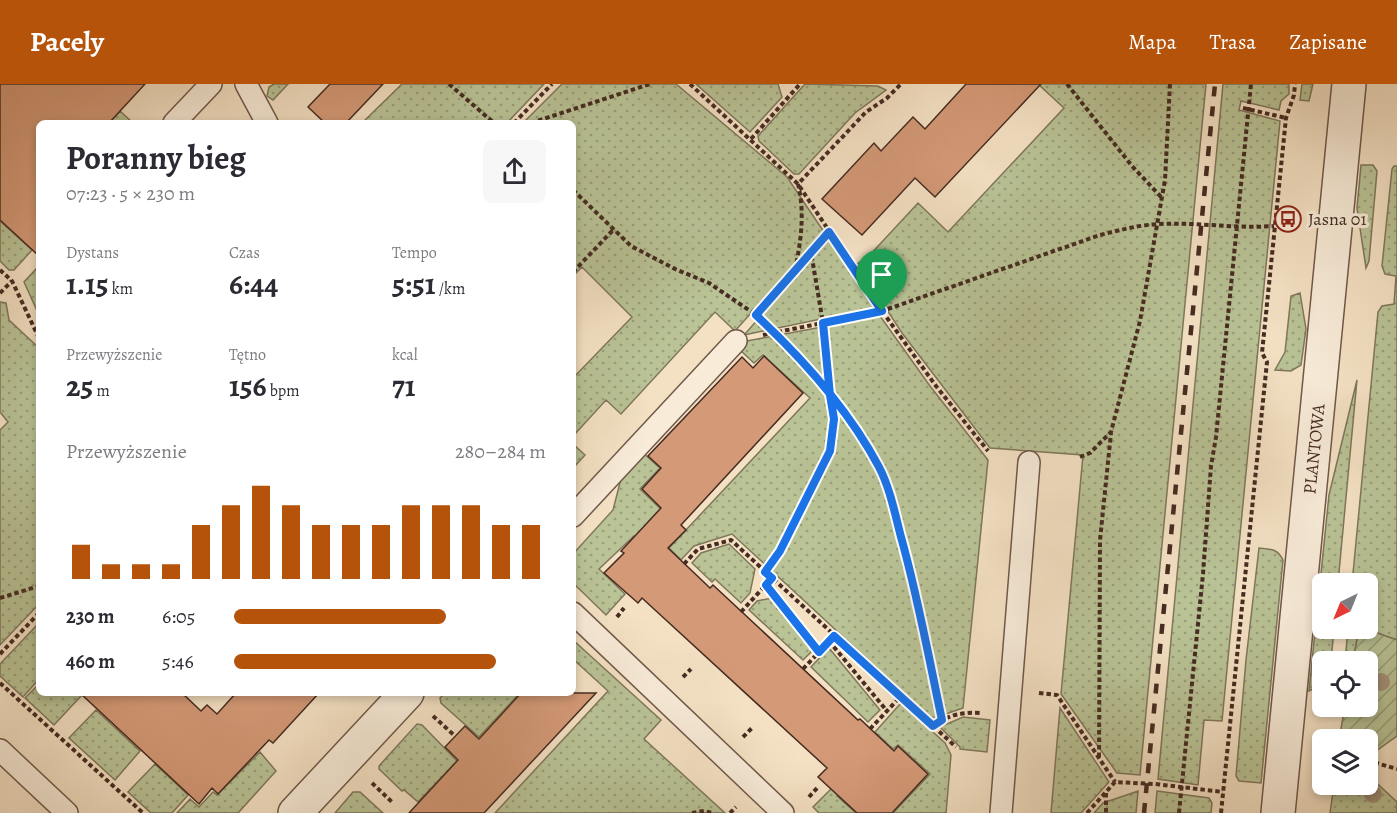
<!DOCTYPE html>
<html lang="pl">
<head>
<meta charset="utf-8">
<style>
  body { margin:0; font-family:Alegreya,serif; background:#f7f7f7; color:#2b2b33; height:100vh; display:flex; flex-direction:column; font-size:22px; white-space:nowrap }
  * { box-sizing:border-box; margin:0 }
  p { font-size:20px; color:#7c7c81 }
  .icon { flex:none; width:33px; height:33px; fill:none; stroke:currentColor; stroke-width:2; stroke-linecap:round; stroke-linejoin:round }
  .map { position:relative; flex:1; overflow:hidden }
  .sheet { position:absolute; left:36px; top:36px; width:540px; height:576px; display:flex; flex-direction:column; background:#fff; border-radius:9px; box-shadow:0 3px 9px #0003 }
  .sheet>* { flex:none }
  .needle { width:39px; rotate:223deg }
  .controls { position:absolute; left:1312px; top:489px; display:grid; gap:12px }
  .controls a { display:grid; place-items:center; width:66px; height:66px; border-radius:9px; background:#fff; box-shadow:0 3px 9px #0003; font-size:30px }
  .pin { position:absolute; display:grid; place-items:center; width:51px; height:51px; color:#fff; margin:-62px -26px; border-radius:50% 50% 50% 0; rotate:-45deg; box-shadow:0 0 6px #0007 }
  .pin .icon { rotate:45deg }
  .round { display:grid; place-items:center; flex:none; width:63px; height:63px; border-radius:9px; background:#f7f7f7 }
  .overview { display:flex; align-items:center; justify-content:space-between; height:102px; padding:0 30px }
  h1 { font-size:33px; font-weight:700; line-height:45px }
  .stats { display:grid; grid-template-columns:repeat(3,1fr); gap:9px; height:102px; padding:6px 30px }
  .stats div { display:grid; align-content:center }
  .stats b { font-size:30px; font-weight:700 }
  .stats small { font-size:16px; font-weight:400 }
  .stats p { font-size:16px }
  .chart { height:168px; padding:12px 30px }
  .chart p { display:flex; justify-content:space-between }
  .chart svg { width:100%; height:108px; margin-top:6px; stroke:#b45309; stroke-width:6 }
  ul { padding:0 30px; list-style:none; font-size:20px }
  li { display:grid; grid-template-columns:96px 72px 1fr; align-items:center; height:45px }
  li i { height:15px; border-radius:8px; background:#b45309 }
  header { display:flex; align-items:center; gap:36px; box-sizing:border-box; height:84px; padding:0 30px; background:#b45309; color:#fff }
  header strong { font-size:28px }
  nav { display:flex; gap:33px; margin-inline-start:auto; font-size:21px }
  .map>svg:first-child { display:block }
  .grass { fill:url(#grass-dots); stroke:#7f775c; stroke-width:1.5 }
  .garden { fill:url(#garden-furrows); stroke:#7f775c; stroke-width:1.5 }
  .building { fill:#d49977; stroke:#452b21; stroke-width:1.5 }
  .lines { fill:none; stroke-linecap:round; stroke-linejoin:round }
  .service-casing { stroke:#71584a; stroke-width:24 }
  .minor-casing { stroke:#71584a; stroke-width:36 }
  .path { stroke:#452b21; stroke-width:4; stroke-dasharray:4.5 3; stroke-linecap:butt }
  .service { stroke:#f8ecd9; stroke-width:21 }
  .minor { stroke:#f8ecd9; stroke-width:33 }
  .rail { stroke:#452b21; stroke-width:4.5; stroke-dasharray:10 10; stroke-linecap:butt }
  .tree { fill:#a4927a }
  .route-casing { stroke:#fff; stroke-width:12 }
  .route { stroke:#1a73e8; stroke-width:8 }
  .labels { text-anchor:middle; stroke-width:6; stroke-linejoin:round; paint-order:stroke }
  .poi-label { font-size:18px; fill:#452b21; stroke:#f8ecd9; text-anchor:start }
  .street-label { font-size:18px; fill:#452b21; stroke:#f8ecd9 }
</style>
</head>
<body>
<header>
<strong>Pacely</strong>
<nav><a>Mapa</a><a>Trasa</a><a>Zapisane</a></nav>
</header>
<div class="map">
<svg width="1397" height="729" viewBox="0 0 1397 729">
  <defs>
    <pattern id="grass-dots" width="8" height="8" patternUnits="userSpaceOnUse" patternTransform="scale(1.5)"><rect width="8" height="8" fill="#b9c396"/><path d="M2 2h.1M6 6h.1" fill="none" stroke="#989f7a" stroke-width="1.8" stroke-linecap="round"/></pattern>
    <pattern id="garden-furrows" width="10" height="10" patternUnits="userSpaceOnUse" patternTransform="scale(1.5)"><rect width="10" height="10" fill="#b9c396"/><path d="M-1 1l2-2M0 10L10 0M9 11l2-2" fill="none" stroke="#989f7a"/></pattern>
  </defs>
  <rect width="100%" height="100%" fill="#f4e1c4"/>
  <filter id="stains"><feTurbulence type="fractalNoise" baseFrequency=".00333" numOctaves="4"/><feColorMatrix values="0 0 0 0 .2 0 0 0 0 .09 0 0 0 0 .02 0 0 0 .5 -.17"/></filter>
  <radialGradient id="worn" r=".72"><stop offset=".6" stop-color="#630" stop-opacity="0"/><stop offset="1" stop-color="#630" stop-opacity=".3"/></radialGradient>
  <path class="grass" d="M274,0H288L273,16L267,12L269,3Z
    M402,0H544L507,39H362Z
    M562,0H676L787,93L824,148L735,247L715,228L621,330L606,316L573,352V294L632,233L582,183L573,192V39H523Z
    M696,0H778L782,13L750,48Z
    M805,0L878,2L886,6L855,29L799,90H794L759,57L758,52Z
    M1038,0H1206L1140,691L1117,689L1061,610L1083,371L990,364L902,249L857,180L868,173L918,119L948,148L1064,24Z
    M1223,0H1289V10L1281,17L1279,26L1241,17L1239,26L1280,37L1222,637L1204,636L1198,701L1158,695Z
    M1302,0H1313L1309,17L1300,16Z
    M120,27L133,39H109Z
    M1361,81H1373L1377,87L1369,177L1366,184L1357,124Z
    M1394,82H1397V556L1366,545L1368,544V500H1352L1378,228L1382,222L1394,220L1396,192L1385,190L1382,182L1392,85Z
    M0,137L32,166L14,186H9L0,177Z
    M829,156L874,224L744,251Z
    M39,182V231L24,198Z
    M1300,209L1306,245L1301,281L1291,287L1275,286L1285,268L1291,212Z
    M0,218L6,219L9,236L39,264V520L0,561V346L8,338L0,328Z
    M880,232L930,302L988,376L963,624L932,635L732,450L694,462L681,476L669,464L810,314L763,271L754,279L739,265L747,257Z
    M1357,296L1338,499L1323,500V544L1334,545L1331,577L1323,578V600L1309,607L1329,411Z
    M573,360L585,371L573,384Z
    M643,369L660,384L640,405L665,429L640,457L634,452L599,485L625,510L606,531L573,499V470L613,426L622,391Z
    M729,460L755,485L750,509L741,519L715,495L712,498L692,479L701,469Z
    M1259,464C1271,465 1278,465 1283,476L1261,699L1239,697L1236,692L1246,576Z
    M772,514L802,555L813,566L803,576L749,526L757,517Z
    M39,539V595L23,613L0,592V580Z
    M1348,545H1359L1353,577L1345,578Z
    M573,556L661,636L644,655L725,729H495L608,607L573,575Z
    M829,564L880,626L868,638L811,583Z
    M39,600V609H78L81,612L54,641L25,614Z
    M445,609H516L518,611L479,653L441,619L440,614Z
    M901,619L945,659L951,671L946,729H893L930,690L898,661L893,665L875,648Z
    M1060,624L1109,698L1081,729H1051Z
    M96,626L140,667L115,696L69,654Z
    M963,633L990,636L987,668L960,665V663L940,643Z
    M417,640L422,641L457,677L418,718L404,706L402,707L379,685V682Z
    M260,668L276,687L238,729H177L190,715L199,723L213,708L217,711Z
    M155,680L188,711L172,729H151L128,708Z
    M1368,691L1397,718V729H1330L1334,701L1368,700Z
    M840,696L846,702L837,712L856,729H819L813,723Z
    M1138,707L1136,729H1094L1103,719Z
    M1157,707L1209,714L1212,719L1211,729H1155Z
    M353,708H360L383,729H335Z"/>
  <path class="garden" d="M1359,545H1366L1397,556V652L1376,667L1368,666V656L1339,655L1345,623L1368,622V578L1353,577Z"/>
  <path class="building" d="M0,0H145L109,39H39V172L0,136Z
    M330,0H383L346,39H325L308,23Z
    M966,0H1041L935,113L915,94L862,151L822,115L874,59L881,67L913,33L925,45Z
    M764,272L803,309L681,441L686,446L668,464L710,504L713,501L858,636L860,635L894,667L898,662L928,690L892,729H857L818,693L827,684L642,514L638,519L604,489L624,469L621,467L661,424L642,405L661,384L648,372L742,273L753,284Z
    M80,609H182L201,627L207,621L217,630L236,609H319L273,659L269,656L218,710L212,704L199,720Z
    M521,609H596L484,729H409L458,676L445,663L465,642L479,655Z"/>
  <g class="lines">
    <g class="service-casing">
      <path id="service" d="M246,0L267,39
        M174,39L211,0
        M573,432L736,257
        M573,529L783,729
        M0,666L67,729
        M1001,729L1029,378"/>
    </g>
    <g class="minor-casing">
      <path id="minor" d="M295,729L407,609
        M1278,729L1349,0"/>
    </g>
    <path class="path" d="M449,0L494,39
      M690,0L798,100L882,227L936,302L988,367
      M1067,0L1132,82L1162,114
      M1243,24L1286,34
      M514,39L552,0
      M531,39L650,0
      M751,55L800,0
      M573,106L631,162L675,185L709,199L756,231L775,249L815,294L860,350L880,385L894,425L906,471L942,636
      M0,186L12,197L39,254
      M795,186C801,157 805,129 798,100L866,28L887,14L901,0
      M573,188L614,145
      M0,209L12,197
      M754,233L829,148
      M763,251L882,227L1100,151C1120,146 1139,141 1159,140C1198,138 1236,145 1274,142
      M1080,373L1090,369L1111,348L1140,237L1165,96L1170,0
      M684,480L698,465L731,456L956,663
      M765,488L780,467L830,367L834,335L830,311L823,239L811,168
      M766,501L819,568
      M0,514L39,502
      M741,528L772,494
      M617,533L624,524
      M829,557L887,627
      M0,570L39,529
      M803,585L834,552
      M683,593L691,585
      M0,599L143,729
      M1039,609L1057,611L1115,698
      M433,632L455,652
      M933,642C948,631 962,628 980,629
      M870,645L901,612
      M743,653L753,643
      M1099,673L1100,456L1111,349
      M1322,681H1323
      M1368,681L1373,678L1397,685
      M372,699L393,719
      M1106,709V729
      M809,713L818,703
      M692,729L704,727L713,729
      M730,729L736,723
      M1087,729L1115,698L1155,700L1223,708
      M1179,729L1203,490L1211,382L1216,353L1251,0
      M1221,729L1267,278L1262,269L1286,34L1294,11L1295,0"/>
    <use href="#service" class="service"/>
    <use href="#minor" class="minor"/>
    <path class="rail" d="M1144,729L1215,0"/>
  </g>
  <g class="tree">
    <circle cx="1381" cy="598" r="9"/>
    <circle cx="1373" cy="710" r="9"/>
  </g>
  <g class="lines">
    <g class="route-casing">
      <path id="route" d="M882,227L823,239L830,311L834,335L830,367L780,467L765,488L772,494L766,501L819,568L834,552L933,642L942,636C929,575 918,513 901,453C895,430 890,404 879,383C849,326 802,274 756,231L829,148L882,227"/>
    </g>
    <use href="#route" class="route"/>
  </g>
  <defs>
    <g id="bus-ring" transform="scale(1.35)"><circle r="9.5" fill="#f8ecd9" stroke="#8f2418" stroke-width="1.5"/><path d="M-5-6H5V4H4V6H2V4H-2V6H-4V4H-5ZM-3.5-4V0h7V-4ZM-3.5 1.2v1.5H-2V1.2ZM2 1.2v1.5H3.5V1.2Z" fill="#8f2418"/></g>
  </defs>
  <g fill-rule="evenodd">
    <use href="#bus-ring" x="1288" y="135"/>
  </g>
  <g class="labels">
    <g class="poi-label">
      <text x="1308" y="141">Jasna 01</text>
    </g>
    <g class="street-label">
      <text transform="translate(1314 365) rotate(-84)" y="6">PLANTOWA</text>
    </g>
  </g>
  <rect width="100%" height="100%" filter="url(#stains)"/>
  <rect width="100%" height="100%" fill="url(#worn)"/>
</svg>
<div class="controls">
<a><svg class="needle" viewBox="-14 -14 28 28"><path d="M0-13l5 13h-10z" fill="#e53935"/><path d="M0 13l5-13h-10z" fill="#7c7c81"/></svg></a>
<a><svg class="icon" aria-label="locate" viewBox="0 0 24 24"><circle cx="12" cy="12" r="6"/><path d="M12 2v4M12 18v4M2 12h4M18 12h4"/></svg></a>
<a><svg class="icon" aria-label="layers" viewBox="0 0 24 24"><path d="M12 4l9 5-9 5-9-5zM3 14l9 5 9-5"/></svg></a>
</div>
<div class="pin" style="left:882px;top:227px;background:#1e9e55"><svg class="icon" aria-label="arrive" viewBox="0 0 24 24"><path d="M6 21V4h12l-3 4 3 4H6"/></svg></div>
<section class="sheet">
<div class="overview"><div><h1>Poranny bieg</h1><p>07:23 · 5 × 230 m</p></div><a class="round"><svg class="icon" aria-label="share" viewBox="0 0 24 24"><path d="M12 15V3M7 8l5-5 5 5M5 13v7h14v-7"/></svg></a></div>
<div class="stats">
<div><p>Dystans</p><b>1.15<small> km</small></b></div>
<div><p>Czas</p><b>6:44</b></div>
<div><p>Tempo</p><b>5:51<small> /km</small></b></div>
</div>
<div class="stats">
<div><p>Przewyższenie</p><b>25<small> m</small></b></div>
<div><p>Tętno</p><b>156<small> bpm</small></b></div>
<div><p>kcal</p><b>71</b></div>
</div>
<div class="chart"><p><span>Przewyższenie</span>280–284 m</p>
<svg viewBox="0 0 160 44" preserveAspectRatio="none"><path d="M5 44V30M15 44V38M25 44V38M35 44V38M45 44V22M55 44V14M65 44V6M75 44V14M85 44V22M95 44V22M105 44V22M115 44V14M125 44V14M135 44V14M145 44V22M155 44V22"/></svg>
</div>
<ul>
<li><b>230 m</b>6:05<i style="width:68%"></i></li>
<li><b>460 m</b>5:46<i style="width:84%"></i></li>
</ul>
</section>
</div>
</body>
</html>
